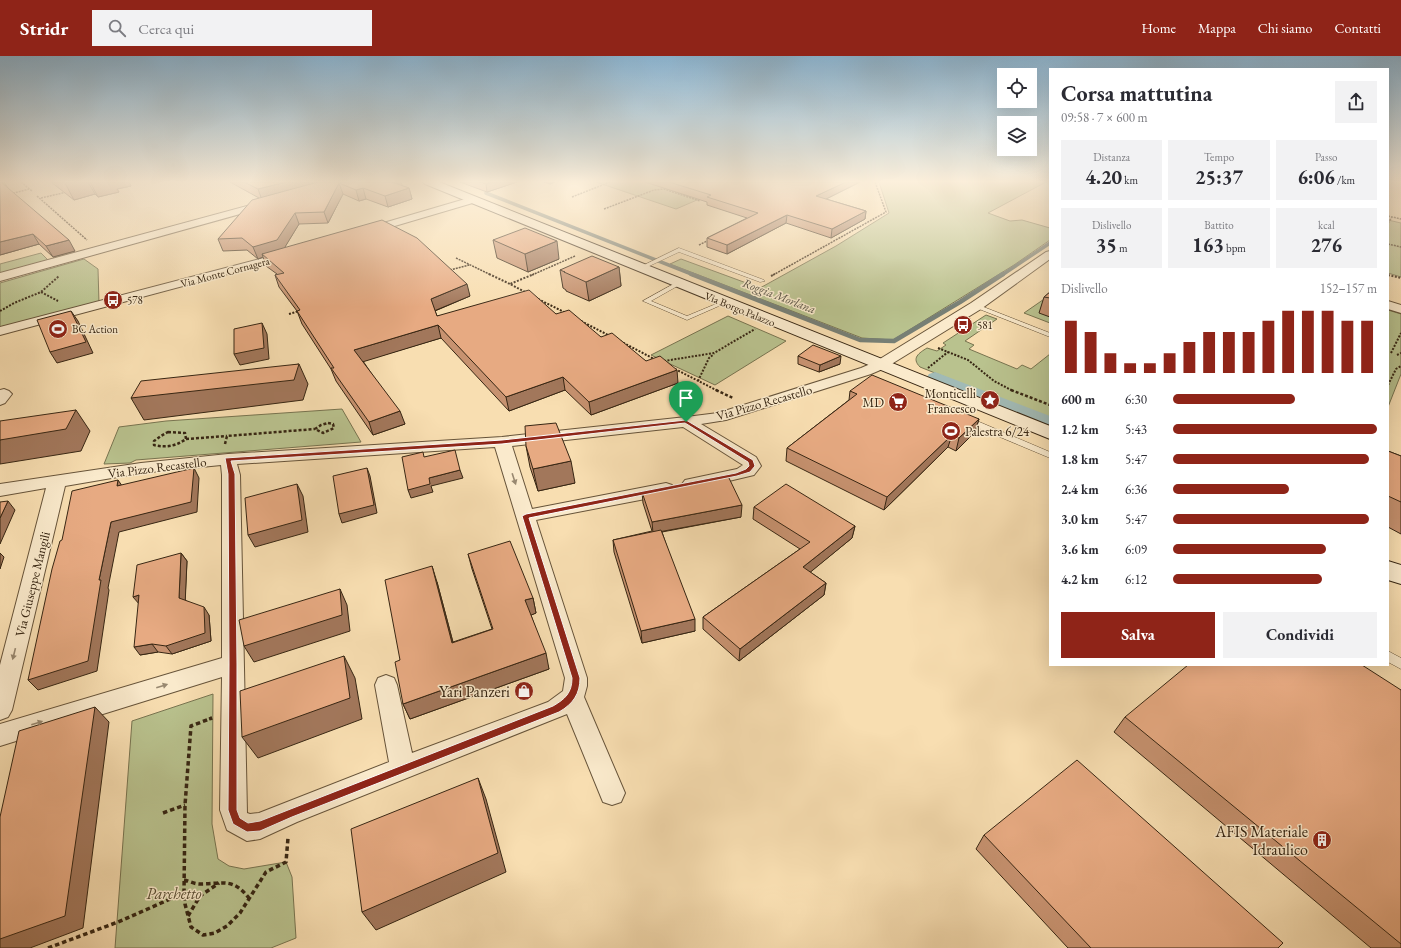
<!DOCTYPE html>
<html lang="it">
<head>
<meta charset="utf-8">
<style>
  body { margin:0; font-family:"EB Garamond",serif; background:#f2f2f3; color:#2b2b33; height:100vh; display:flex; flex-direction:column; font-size:15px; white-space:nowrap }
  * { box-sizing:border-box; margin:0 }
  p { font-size:13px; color:#7c7c81 }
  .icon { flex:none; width:22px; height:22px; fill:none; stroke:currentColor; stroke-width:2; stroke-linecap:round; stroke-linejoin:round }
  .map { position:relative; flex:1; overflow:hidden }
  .panel { position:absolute; left:1049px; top:12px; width:340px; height:598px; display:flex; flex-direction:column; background:#fff; border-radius:0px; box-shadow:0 4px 16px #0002 }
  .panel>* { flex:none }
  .controls { position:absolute; left:997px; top:12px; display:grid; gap:8px }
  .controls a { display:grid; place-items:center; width:40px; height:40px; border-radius:0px; background:#fff; box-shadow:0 4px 16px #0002; font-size:20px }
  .pin { position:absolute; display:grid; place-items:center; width:34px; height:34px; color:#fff; margin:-41px -17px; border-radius:50% 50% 50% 0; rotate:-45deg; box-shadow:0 0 4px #0007 }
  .pin .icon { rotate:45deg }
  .round { display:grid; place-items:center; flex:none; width:42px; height:42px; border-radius:0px; background:#f2f2f3 }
  .headline { display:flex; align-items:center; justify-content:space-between; height:68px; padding:0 12px }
  h1 { font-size:22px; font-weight:700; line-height:30px }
  .metrics { display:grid; grid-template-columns:repeat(3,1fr); gap:6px; height:68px; padding:4px 12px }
  .metrics div { display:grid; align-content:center; border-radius:0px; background:#f2f2f3; text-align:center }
  .metrics b { font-size:20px; font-weight:700 }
  .metrics small { font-size:11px; font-weight:400 }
  .metrics p { font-size:11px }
  .chart { height:112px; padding:8px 12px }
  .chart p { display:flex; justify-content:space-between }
  .chart svg { width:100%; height:72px; margin-top:4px; stroke:#8f2418; stroke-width:6 }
  .primary-button { display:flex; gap:8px; margin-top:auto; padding:8px 12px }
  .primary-button a { flex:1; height:46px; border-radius:0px; background:#8f2418; color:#fff; font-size:16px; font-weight:700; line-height:46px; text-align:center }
  .primary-button a+a { background:#f2f2f3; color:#2b2b33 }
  ul { padding:0 12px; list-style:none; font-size:13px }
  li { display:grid; grid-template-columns:64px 48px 1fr; align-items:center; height:30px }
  li i { height:10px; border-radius:5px; background:#8f2418 }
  header { display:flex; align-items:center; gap:24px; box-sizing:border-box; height:56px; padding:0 20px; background:#8f2418; color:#fff }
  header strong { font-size:19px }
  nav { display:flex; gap:22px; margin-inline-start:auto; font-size:14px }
  .search { width:280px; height:36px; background:#f2f2f3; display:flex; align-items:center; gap:10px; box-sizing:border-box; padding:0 14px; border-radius:0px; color:#7c7c81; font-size:15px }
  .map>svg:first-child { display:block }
  .green { fill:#b9c28e; stroke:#787450 }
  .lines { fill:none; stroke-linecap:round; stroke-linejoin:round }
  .stream-far1 { stroke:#777f75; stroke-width:3.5 }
  .stream { stroke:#777f75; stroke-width:4.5 }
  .canal { fill:#a1bab6; fill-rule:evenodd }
  .service-casing { stroke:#67543a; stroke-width:1 }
  .minor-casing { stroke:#67543a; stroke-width:2 }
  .secondary-casing { stroke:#372613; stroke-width:2 }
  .path-far4 { stroke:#372613; stroke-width:1.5; stroke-dasharray:2 1; stroke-linecap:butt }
  .path-far3 { stroke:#372613; stroke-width:2; stroke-dasharray:2 1.5; stroke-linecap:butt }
  .path-far2 { stroke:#372613; stroke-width:2.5; stroke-dasharray:3 2; stroke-linecap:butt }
  .path-far1 { stroke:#372613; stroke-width:3; stroke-dasharray:3.5 2.5; stroke-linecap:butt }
  .path { stroke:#372613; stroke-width:3.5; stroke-dasharray:4.5 3; stroke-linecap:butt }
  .service { fill:#faeacc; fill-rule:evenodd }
  .minor { fill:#faeacc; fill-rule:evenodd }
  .secondary { fill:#faeacc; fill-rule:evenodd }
  .wall { fill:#c79270; stroke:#372613 }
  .shaded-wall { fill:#a2775b; stroke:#372613 }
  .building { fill:#e7aa82; stroke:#372613 }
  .oneway { fill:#988870 }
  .route { fill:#8f2418; stroke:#fff; fill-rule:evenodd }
  .labels { text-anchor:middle; stroke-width:3; stroke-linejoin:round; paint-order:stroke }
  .far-street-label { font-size:11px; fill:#372613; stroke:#faeacc }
  .far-poi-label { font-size:11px; fill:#372613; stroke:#faeacc; text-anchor:start }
  .far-water-label { font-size:12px; font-style:italic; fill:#575244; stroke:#faeacc }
  .poi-label { font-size:13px; fill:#372613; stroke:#faeacc; text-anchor:end }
  .street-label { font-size:13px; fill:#372613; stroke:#faeacc }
  .near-poi-label { font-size:16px; fill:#372613; stroke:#faeacc; text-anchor:end }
  .near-park-label { font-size:16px; font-style:italic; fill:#584d32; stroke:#faeacc }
</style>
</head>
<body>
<header>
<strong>Stridr</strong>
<div class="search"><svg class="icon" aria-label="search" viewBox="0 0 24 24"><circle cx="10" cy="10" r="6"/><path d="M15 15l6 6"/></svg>Cerca qui</div>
<nav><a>Home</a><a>Mappa</a><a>Chi siamo</a><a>Contatti</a></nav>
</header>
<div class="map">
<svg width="1401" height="892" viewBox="0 0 1401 892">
  <rect width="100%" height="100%" fill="#f8deb1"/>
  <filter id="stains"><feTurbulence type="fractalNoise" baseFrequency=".005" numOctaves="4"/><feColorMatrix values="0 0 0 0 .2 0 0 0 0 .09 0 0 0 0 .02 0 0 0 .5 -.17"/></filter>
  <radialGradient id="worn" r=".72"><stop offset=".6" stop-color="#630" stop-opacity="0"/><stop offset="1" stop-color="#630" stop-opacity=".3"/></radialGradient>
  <path class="green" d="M596,126H739L676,153Z
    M879,126H1046L988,157L1010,165L1022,164L1050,172V184L1014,209L893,284L862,282L670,208L681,203L760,232L836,190L889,157Z
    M1388,164L1401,167V221L1388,217Z
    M41,197L49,205L0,219V208Z
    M84,203L98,213L99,247L0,271V227Z
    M1050,239V267L1024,257Z
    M1388,254L1401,258V318L1388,351Z
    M986,259L997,263L965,285L974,289L969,293L1017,313L1022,309L1031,313L1050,298V363L920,311C911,302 919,297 927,292L937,295L946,289L943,287Z
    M728,260L786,285L715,329L651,299Z
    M342,353L361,386L136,404L130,407L104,408L119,371L166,365Z
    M213,638L212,768L218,803L229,810L244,813L286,806L292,821L296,882L271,892H115L132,665Z"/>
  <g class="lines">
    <path class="stream-far1" d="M486,137L694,219
      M1002,219L1050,187"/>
    <path class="stream" d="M691,218L860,284L894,285L960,246L1003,218"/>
    <path class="canal" d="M935,316L1050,360V371L929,324L927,321L929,318Z"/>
    <g class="service-casing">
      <path id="service" d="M679,192L764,224L765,225L760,226L679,196L643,213L638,212Z
        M679,225L681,226V228L651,245L687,260L723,245L728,246L687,264L643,245Z
        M976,248L1050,277V281L974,251V249Z
        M964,362H970L1050,396V402L964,366L963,364Z
        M1388,595L1401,602V613L1388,606Z"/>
    </g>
    <g class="minor-casing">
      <path id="minor" d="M472,141L476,142L477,144L476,146L371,177H363L362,175L363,173Z
        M265,145L269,146L270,148L269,150L0,225V217Z
        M1050,195V203L981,253L885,312L871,318L726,364L701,368L756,401L761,410L754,419L691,434L685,432L682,428L685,424L737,413L743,409L683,371L512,390L532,453L666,427L672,429L675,433L672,437L666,439L536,464L587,622V630L584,641L625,737L621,746L612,749L603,746L567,658L297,766L260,783L247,785L227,774L220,754L222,621L0,690V668L222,602V419L221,409L141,417L65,430L12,654L8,661L0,664V609L46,432L0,440V428L141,407L228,398L502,381L686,361L718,357L861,312L875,306L971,247L1046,196ZM495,391L565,622L563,635L548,646L412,697L397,629L394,622L386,619L378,622L375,629L389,706L259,757L250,758L247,757L240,419L237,408Z
        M287,196L291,197L293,199L291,201L0,279V271Z
        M1388,245L1401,249V257L1388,253Z
        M4,333L9,335L12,338L5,347L0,349V334Z"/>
    </g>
    <g class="secondary-casing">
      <path id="secondary" d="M423,126H439L1050,370V383L425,128Z
        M1388,505L1401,509V528L1388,524Z"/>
    </g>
    <path class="path-far4" d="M21,126L32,135
      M10,138L29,133
      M37,140L87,184
      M572,141L610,126
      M41,142L67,136
      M604,153L654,134L664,133L700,145
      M1388,160L1401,163
      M1388,167L1392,161
      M1388,188L1401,191
      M699,189L709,184
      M456,202L491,219
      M450,214L469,209
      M532,219L575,200
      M773,219L886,156L875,126"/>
    <path class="path-far3" d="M489,218L510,228
      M1388,219L1401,222
      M771,220L775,218
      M41,236L58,245
      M525,236L510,228L534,218
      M538,243L566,257
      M0,255L14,247L41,236L59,220
      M289,258L299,255
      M581,265L610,280
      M620,285L656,304
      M938,292L968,304L994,325L1013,335
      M1391,297L1401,277
      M1397,299L1401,297
      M664,305L714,297L755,273
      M928,312L948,296
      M675,313L718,335
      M698,325L709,302L714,298
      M1388,329L1396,313L1401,310"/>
    <path class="path-far2" d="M716,334L733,342
      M1011,334L1050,349
      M328,367L333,368L334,372L323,377L315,373L321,369Z
      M168,376L185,377L186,383C176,390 166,392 154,389V385L161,380Z
      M186,383L227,380
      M225,388L227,380L315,373"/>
    <path class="path-far1" d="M209,663L212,662"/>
    <path class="path" d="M163,757L185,749
      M184,824C189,825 194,828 200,828C223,828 232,821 249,842
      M184,837L185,749L191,670L212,662
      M188,860L200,840L219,827
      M48,892L118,866L184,837L185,848L191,871L203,879L215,877L227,870L240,857L266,816L286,806L288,782"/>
    <use href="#service" class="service"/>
    <use href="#minor" class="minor"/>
    <use href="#secondary" class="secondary"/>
  </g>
  <path class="wall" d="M4,126L8,133L75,195L53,201L39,188L0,199Z
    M51,126H129L131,130L117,133L119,136L98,141L95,138L74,144Z
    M230,126H401L402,130L409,132L412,143L388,151L366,143L359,145L343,138L328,167L299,168L284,192L470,240L435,255L437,260L556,258L601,281L646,305L678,327L591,359L565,334L509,355L441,282L363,305L405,368L373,379L336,325L331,313L302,268L297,255L279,231L275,219L277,218L266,210L263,201L258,203L247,194L223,195L218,183L259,142Z
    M460,126H517L487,136Z
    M544,126H555L550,128Z
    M645,126H860L826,143L866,155L865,163L831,182L786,167L727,198L707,191V182L747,162L707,149V146Z
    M493,184L559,203L528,216L497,202Z
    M619,211L621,230L589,245L566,235V234L563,232L560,214Z
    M1050,236V261L1039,257L1044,241Z
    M798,300L840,308L819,316L798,308Z
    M850,335L979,363L975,376L956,395L948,391L884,454L786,405L787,392L849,344Z
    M526,390L575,427L538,435L530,411Z
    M1388,395L1401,400V478L1388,471Z
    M642,436L741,461L662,476L695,575L642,587L614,496L613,484L652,475L643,447Z
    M754,451L855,470L852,482L810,516L826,527L824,539L739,605L703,573V561L800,493L753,463Z
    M181,497L187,505L185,544L209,559L211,585L172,598L158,596L140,599Z
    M468,498L533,542L536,557L531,559L549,613L410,663L403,648L400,604L437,526L453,586L492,573L472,513Z
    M1401,634V892H1371L1114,676L1125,661Z
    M984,779L1278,892H1068L976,793Z"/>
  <path class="shaded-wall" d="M1,126H4L10,135Z
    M70,126H88L95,138L74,144L65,127Z
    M90,126H129L131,130L117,133L119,136L98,141Z
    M286,126H328L262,144L258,133Z
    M388,126H401L403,131Z
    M492,126H517L487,136L486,128Z
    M550,126H555L550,128Z
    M846,126H860L816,148V140Z
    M339,127L343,138L328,167L324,156Z
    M363,132L366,143L359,145L356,134Z
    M409,132L412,143L388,151L385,140Z
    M866,155L865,163L831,182L832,173Z
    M295,157L299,168L282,196L262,198L263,201L258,203L253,191Z
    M787,159L786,167L727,198V189Z
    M33,178L39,188L0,199V186Z
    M69,184L75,195L53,201L46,190Z
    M557,185L559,203L528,216L525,198Z
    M619,211L621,230L589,245L586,226Z
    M467,228L470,240L434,255L431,243Z
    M71,255L78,265L93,297L57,307L50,296Z
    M262,267L267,278L269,303L240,309L234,298Z
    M438,269L441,282L359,307L354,294Z
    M841,300L840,308L819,316L820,309Z
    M299,308L308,328L303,344L144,364L131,342Z
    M677,314L678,327L591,359L589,346Z
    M563,321L565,334L509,355L506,341Z
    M76,354L90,375L81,395L0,408V384Z
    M400,355L405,368L373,379L369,366Z
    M979,363L975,376L956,395L959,382Z
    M952,379L948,391L884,454L887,441Z
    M571,405L575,427L538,435L533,413Z
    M194,412L199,422L197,456L119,476L108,532L109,534L97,615L38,634L28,624L99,524L111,466Z
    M367,412L370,420L377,457L342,467L339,458Z
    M460,414L463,422L431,430L433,436L411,442L408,434L429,422Z
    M118,424L125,434L117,430Z
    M297,428L303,440L308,476L255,491L248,479Z
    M8,445L15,454L0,488V462Z
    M742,449L741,461L653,477L652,466Z
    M855,470L852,482L802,523L803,511Z
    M0,497L4,501L0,513Z
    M181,497L187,505L185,550L179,542Z
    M432,510L437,526L457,602L452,587Z
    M826,527L824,539L739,605L740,593Z
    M340,533L347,549L350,575L254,606L244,590Z
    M139,539L140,549L133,541Z
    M533,542L536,557L529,560L525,544Z
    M204,551L209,559L211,585L172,598L166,590Z
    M695,563V575L642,587L641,575Z
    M152,588L158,596L140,599L134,591Z
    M546,597L549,613L410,663L403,648Z
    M344,600L355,622L362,663L258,702L242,681Z
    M95,651L109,666L83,872L30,892H0V883Z
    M478,722L486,743L506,816L376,874L362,856Z"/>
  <path class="building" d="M0,126H4H1L69,184L46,190L33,178L0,186Z
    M63,126H70L65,127Z
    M244,126H286L258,133Z
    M318,126H392L409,132L385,140L363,132L356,134L339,127L324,156L295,157L277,184L253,191L242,182L218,183L252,144Z
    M480,126H492L486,128Z
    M669,126H846L816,140L866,155L832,173L787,159L727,189L707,182L758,157L707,141L711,139Z
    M382,164L417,182L467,228L431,243L437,260L529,234L556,258L569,254L601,281L612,277L646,305L660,300L677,314L589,346L563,321L506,341L438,269L354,294L400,355L369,366L331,312H334L297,255L300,254L275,219L284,217L262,198Z
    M525,172L557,185L525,198L493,184Z
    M592,200L619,211L586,226L564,216H565L560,214Z
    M1050,236V242L1044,241Z
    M71,255L86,286L50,296L37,264Z
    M262,267L264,292L234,298V273Z
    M813,289L841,300L820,309L798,300Z
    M299,308L294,324L131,342L141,325Z
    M872,319L979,363L959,382L952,379L887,441L787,392L857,338L850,335Z
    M76,354L66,373L0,384V365Z
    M556,367L571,405L533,413L526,390L525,370Z
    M455,394L460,414L429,422L430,428L408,434L402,401L423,396L424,401Z
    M1388,395L1401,400V446L1388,440Z
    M194,412L191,446L111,466L99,524H101L88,605L28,624L52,513L60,485L62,484L72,435L118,424L117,430Z
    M367,412L374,449L339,458L333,420Z
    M728,420L742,449L652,466L642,436Z
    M297,428L302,464L248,479L245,442Z
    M786,428L855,470L803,511L826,527L740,593L703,561L810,486L754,451Z
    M8,445L0,462V446Z
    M661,474L695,563L641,575L613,484Z
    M510,485L533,542L525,544L546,597L403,648L395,606L400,604L385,524L432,510L452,587L493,573L468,498Z
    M181,497L179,542L204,551L205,577L166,590L152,588L134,591L139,539L133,541L137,509Z
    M340,533L342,559L244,590L239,564Z
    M344,600L350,642L242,681L240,635Z
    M1188,609H1362L1401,634V888L1125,661Z
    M95,651L65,860L0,883V761L19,675Z
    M1077,704L1283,887L1278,892H1091L984,779Z
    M478,722L498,797L362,856L351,773Z"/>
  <defs><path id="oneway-solid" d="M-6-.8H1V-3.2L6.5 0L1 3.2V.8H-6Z"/></defs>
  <g class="oneway">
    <use href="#oneway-solid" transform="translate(514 423) rotate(72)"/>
    <use href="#oneway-solid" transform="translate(14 598) rotate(104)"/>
    <use href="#oneway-solid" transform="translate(162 630) rotate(-17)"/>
    <use href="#oneway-solid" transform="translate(37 667) rotate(-17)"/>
  </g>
  <linearGradient id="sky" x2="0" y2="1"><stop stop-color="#8bb6d4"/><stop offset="0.5" stop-color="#fcf0dc"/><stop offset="1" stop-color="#fcf0dc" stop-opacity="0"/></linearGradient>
  <rect width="1401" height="251" fill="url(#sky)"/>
  <path class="route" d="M686,364L753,404L755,410L750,416L737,420L529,462L580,622C580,638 573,648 559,656L292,761L260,775L247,776L233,768L228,754L229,608L228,418L225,402L502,384ZM685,367L748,406L749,410L746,413L736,417L526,458L522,460L572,622C572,637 565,643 553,650L260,765L248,767L240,762L237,754V608L235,418L231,405L502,388Z"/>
  <defs>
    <g id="bus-disc" transform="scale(1)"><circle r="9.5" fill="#8f2418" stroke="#faeacc"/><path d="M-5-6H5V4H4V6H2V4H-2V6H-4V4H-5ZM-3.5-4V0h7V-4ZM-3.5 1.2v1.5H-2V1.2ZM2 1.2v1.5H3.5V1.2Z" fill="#fff"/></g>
    <g id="stadium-disc" transform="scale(1)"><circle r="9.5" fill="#8f2418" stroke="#faeacc"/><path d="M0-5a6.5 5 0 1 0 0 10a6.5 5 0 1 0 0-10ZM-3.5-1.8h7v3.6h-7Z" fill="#fff"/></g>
    <g id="sight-disc" transform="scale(1)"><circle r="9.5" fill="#8f2418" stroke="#faeacc"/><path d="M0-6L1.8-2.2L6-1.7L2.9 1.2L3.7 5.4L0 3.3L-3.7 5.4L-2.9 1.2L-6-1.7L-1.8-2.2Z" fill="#fff"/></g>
    <g id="supermarket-disc" transform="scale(1)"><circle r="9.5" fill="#8f2418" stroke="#faeacc"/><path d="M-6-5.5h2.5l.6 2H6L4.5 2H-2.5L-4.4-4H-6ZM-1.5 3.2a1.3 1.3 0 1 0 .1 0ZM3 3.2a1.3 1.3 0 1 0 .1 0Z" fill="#fff"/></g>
    <g id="shop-disc" transform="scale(1)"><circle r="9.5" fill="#8f2418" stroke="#faeacc"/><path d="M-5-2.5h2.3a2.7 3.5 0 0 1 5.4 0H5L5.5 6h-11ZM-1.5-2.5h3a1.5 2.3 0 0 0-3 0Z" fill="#fff"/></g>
    <g id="building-disc" transform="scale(1)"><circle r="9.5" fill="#8f2418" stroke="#faeacc"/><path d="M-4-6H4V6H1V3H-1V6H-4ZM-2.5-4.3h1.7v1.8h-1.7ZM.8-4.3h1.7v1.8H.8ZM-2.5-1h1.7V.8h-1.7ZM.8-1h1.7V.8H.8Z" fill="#fff"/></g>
  </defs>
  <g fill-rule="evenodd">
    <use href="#bus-disc" x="113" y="244"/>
    <use href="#bus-disc" x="963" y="269"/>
    <use href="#stadium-disc" x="58" y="273"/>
    <use href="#sight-disc" x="990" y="344"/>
    <use href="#supermarket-disc" x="898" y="346"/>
    <use href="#stadium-disc" x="951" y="375"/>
    <use href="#shop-disc" x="524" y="635"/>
    <use href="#building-disc" x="1322" y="784"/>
  </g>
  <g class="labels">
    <g class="far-street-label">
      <text transform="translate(225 216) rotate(-15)" y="4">Via Monte Cornagera</text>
      <text transform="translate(740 253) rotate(22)" y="4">Via Borgo Palazzo</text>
    </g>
    <g class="far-poi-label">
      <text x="127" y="248">578</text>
      <text x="977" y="273">581</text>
      <text x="72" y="277">BC Action</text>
    </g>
    <g class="far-water-label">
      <text transform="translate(779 240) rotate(21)" y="4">Roggia Morlana</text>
    </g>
    <g class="poi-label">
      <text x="976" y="342">Monticelli<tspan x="976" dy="15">Francesco</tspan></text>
      <text x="884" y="351">MD</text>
      <text x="965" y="380" text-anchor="start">Palestra 6/24</text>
    </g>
    <g class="street-label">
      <text transform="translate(764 346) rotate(-16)" y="5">Via Pizzo Recastello</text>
      <text transform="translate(157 411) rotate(-7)" y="5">Via Pizzo Recastello</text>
      <text transform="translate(32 528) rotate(-76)" y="5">Via Giuseppe Mangili</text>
    </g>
    <g class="near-poi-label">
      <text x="510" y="641">Yari Panzeri</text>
      <text x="1308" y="781">AFIS Materiale<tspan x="1308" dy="18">Idraulico</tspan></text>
    </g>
    <g class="near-park-label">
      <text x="174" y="843">Parchetto</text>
    </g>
  </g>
  <rect width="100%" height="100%" filter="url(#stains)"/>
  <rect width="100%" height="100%" fill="url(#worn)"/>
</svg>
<div class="controls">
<a><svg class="icon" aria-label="locate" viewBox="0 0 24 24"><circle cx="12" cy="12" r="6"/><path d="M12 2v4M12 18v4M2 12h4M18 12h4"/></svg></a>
<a><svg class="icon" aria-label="layers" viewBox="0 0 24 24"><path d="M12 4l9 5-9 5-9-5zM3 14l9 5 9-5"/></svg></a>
</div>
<div class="pin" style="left:686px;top:366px;background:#1e9e55"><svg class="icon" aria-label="arrive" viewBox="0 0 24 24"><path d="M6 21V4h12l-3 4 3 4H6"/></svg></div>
<section class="panel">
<div class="headline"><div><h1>Corsa mattutina</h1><p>09:58 · 7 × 600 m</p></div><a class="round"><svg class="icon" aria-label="share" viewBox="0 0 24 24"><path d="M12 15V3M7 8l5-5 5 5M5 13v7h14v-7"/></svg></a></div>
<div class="metrics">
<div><p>Distanza</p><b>4.20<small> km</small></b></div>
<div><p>Tempo</p><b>25:37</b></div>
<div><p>Passo</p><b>6:06<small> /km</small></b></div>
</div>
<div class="metrics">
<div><p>Dislivello</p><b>35<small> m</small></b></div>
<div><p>Battito</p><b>163<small> bpm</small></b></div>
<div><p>kcal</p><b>276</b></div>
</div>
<div class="chart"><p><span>Dislivello</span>152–157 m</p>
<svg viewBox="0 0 160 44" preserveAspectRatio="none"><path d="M5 44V12M15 44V19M25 44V32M35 44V38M45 44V38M55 44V32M65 44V25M75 44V19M85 44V19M95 44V19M105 44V12M115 44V6M125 44V6M135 44V6M145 44V12M155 44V12"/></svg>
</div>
<ul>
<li><b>600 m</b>6:30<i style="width:60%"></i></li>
<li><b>1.2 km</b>5:43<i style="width:100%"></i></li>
<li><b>1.8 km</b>5:47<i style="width:96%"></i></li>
<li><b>2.4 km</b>6:36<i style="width:57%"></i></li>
<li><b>3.0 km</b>5:47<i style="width:96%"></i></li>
<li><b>3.6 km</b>6:09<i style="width:75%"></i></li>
<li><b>4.2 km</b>6:12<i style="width:73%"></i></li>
</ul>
<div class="primary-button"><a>Salva</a><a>Condividi</a></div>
</section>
</div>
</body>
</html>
